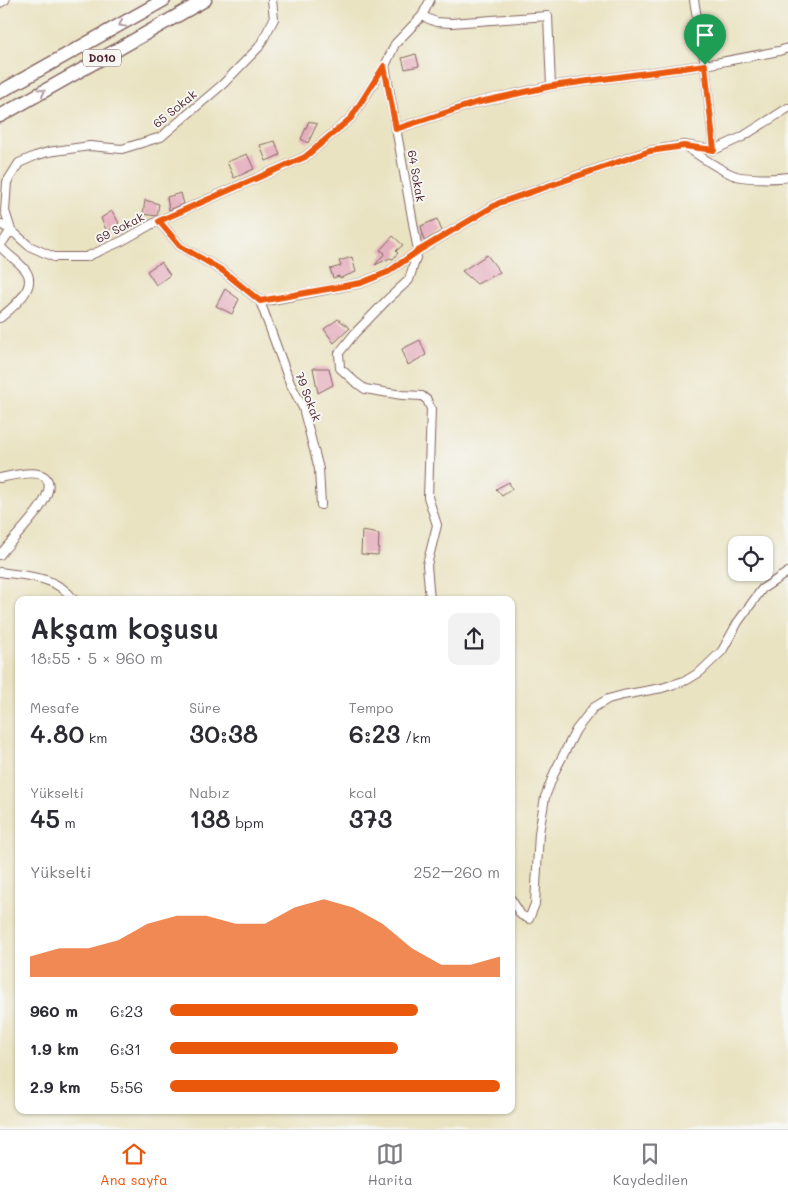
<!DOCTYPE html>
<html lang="tr">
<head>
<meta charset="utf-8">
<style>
  body { margin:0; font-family:Mali,sans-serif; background:#f2f2f3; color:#2b2b33; height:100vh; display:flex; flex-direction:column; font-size:19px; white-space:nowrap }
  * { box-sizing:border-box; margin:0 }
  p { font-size:16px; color:#7c7c81 }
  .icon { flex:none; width:28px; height:28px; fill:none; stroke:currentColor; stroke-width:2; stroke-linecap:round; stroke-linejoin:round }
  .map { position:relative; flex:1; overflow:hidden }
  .details { position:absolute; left:15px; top:596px; width:500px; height:518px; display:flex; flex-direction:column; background:#fff; border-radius:10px; box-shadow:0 1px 4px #0004 }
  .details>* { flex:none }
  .fabs { position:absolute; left:728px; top:536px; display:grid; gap:10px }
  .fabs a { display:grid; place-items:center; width:45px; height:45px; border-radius:10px; background:#fff; box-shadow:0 1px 4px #0004; font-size:25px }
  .pin { position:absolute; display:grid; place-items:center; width:42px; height:42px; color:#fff; margin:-51px -21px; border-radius:50% 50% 50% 0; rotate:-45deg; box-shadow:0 0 5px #0007 }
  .pin .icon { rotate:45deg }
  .round { display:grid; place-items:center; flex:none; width:52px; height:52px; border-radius:10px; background:#f2f2f3 }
  .head { display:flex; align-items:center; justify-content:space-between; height:85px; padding:0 15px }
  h1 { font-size:28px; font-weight:600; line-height:38px }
  .metrics { display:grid; grid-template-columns:repeat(3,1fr); gap:8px; height:85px; padding:5px 15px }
  .metrics div { display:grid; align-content:center }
  .metrics b { font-size:25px; font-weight:600 }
  .metrics small { font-size:14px; font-weight:400 }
  .metrics p { font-size:14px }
  .chart { height:140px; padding:10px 15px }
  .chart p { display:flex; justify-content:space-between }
  .chart svg { width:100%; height:90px; margin-top:5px; fill:#ea580c; opacity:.7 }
  ul { padding:0 15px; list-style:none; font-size:16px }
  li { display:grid; grid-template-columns:80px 60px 1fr; align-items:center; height:38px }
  li i { height:12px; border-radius:6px; background:#ea580c }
  .tabs { display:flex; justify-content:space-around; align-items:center; height:70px; border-top:1px solid #e1e1e2; background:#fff; font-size:14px; color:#7c7c81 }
  .tabs a { display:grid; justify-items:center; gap:2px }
  .tabs .on { color:#ea580c }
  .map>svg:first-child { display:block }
  .building { fill:#e5aebe }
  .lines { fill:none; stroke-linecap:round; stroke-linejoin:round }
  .minor-casing { stroke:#826460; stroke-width:10 }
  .trunk-casing { stroke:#826460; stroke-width:15 }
  .minor { stroke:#fff; stroke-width:8 }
  .trunk { stroke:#fff; stroke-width:12 }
  .oneway { stroke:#ae9aa0 }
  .route-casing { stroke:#fff; stroke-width:10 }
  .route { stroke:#ea580c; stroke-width:6 }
  .labels { text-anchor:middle; stroke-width:4; stroke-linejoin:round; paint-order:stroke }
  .shield { fill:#f6f6f2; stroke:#7e6067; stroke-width:1 }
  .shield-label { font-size:11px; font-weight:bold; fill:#4a1f2b }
  .street-label { font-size:12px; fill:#4a1f2b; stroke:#f6f6f2 }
</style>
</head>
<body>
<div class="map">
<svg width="788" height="1129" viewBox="0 0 788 1129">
  <rect width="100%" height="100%" fill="#f6f6f2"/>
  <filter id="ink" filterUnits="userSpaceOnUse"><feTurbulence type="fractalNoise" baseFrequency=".02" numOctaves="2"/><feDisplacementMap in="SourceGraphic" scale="10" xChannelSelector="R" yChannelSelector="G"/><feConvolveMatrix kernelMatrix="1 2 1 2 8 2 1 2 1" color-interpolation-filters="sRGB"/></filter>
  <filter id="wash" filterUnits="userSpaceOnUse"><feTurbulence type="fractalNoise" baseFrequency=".0096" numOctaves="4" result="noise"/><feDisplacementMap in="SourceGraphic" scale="20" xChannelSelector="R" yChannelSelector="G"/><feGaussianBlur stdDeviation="1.12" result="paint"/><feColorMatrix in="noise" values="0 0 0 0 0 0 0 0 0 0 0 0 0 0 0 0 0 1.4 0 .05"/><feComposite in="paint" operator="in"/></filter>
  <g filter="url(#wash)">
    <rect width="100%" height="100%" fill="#eae3c2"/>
    <g id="blocks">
      <path class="building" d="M416,54L419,66L405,69L402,58Z
        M309,121L317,124L308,143L301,139Z
        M275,141L280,155L266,161L260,145Z
        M247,154L254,169L234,178L227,162Z
        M181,193L184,204L169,210L167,197Z
        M145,200L159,204L157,216L143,214Z
        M112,211L119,223L107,232L101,218Z
        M437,219L442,231L424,241L421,226Z
        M393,236L403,245L396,251L398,253L393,259L390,258L375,265L385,253L380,250Z
        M487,255L500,272L477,284L462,271Z
        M352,257L356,272L340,278L339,276L333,278L330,269L341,266L339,261Z
        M161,262L170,275L156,285L147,271Z
        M225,289L239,299L232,314L216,306Z
        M338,319L350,328L334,343L324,329Z
        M420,340L426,355L408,365L402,349Z
        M313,368H329L333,385L318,393Z
        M509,482L512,489L502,496L496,489Z
        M362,531L379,534L378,555L361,554Z"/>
    </g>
  </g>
  <g filter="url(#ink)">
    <use href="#blocks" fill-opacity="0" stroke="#826460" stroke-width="1"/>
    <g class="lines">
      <g class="minor-casing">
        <path id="minor" d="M694,0L705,65L714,150
          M0,3L5,0
          M422,16L436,22L451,23L548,16L551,86
          M385,66L418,251L409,280L388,299L355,333L339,353L340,368L354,381L365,389L402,395L422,396L427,400L431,409L428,497L437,525L427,565L430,600
          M396,129L475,103L551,86L705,65L779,51L788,48
          M688,148C703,158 719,170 736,176C748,179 776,179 788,177
          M159,221L180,246L223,271L260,301L272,300L361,283L388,272L418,251L499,203L649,151L684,145L714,150L742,137L788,108
          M0,224L11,230L29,246L54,257H86L122,241L154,223L305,157L351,118L385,66L395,44L422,16L430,0
          M0,246L11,230L5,211L7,182L19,163L35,156L48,152L90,146L122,149L161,137L223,84L259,47L274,19L272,0
          M0,246C7,255 19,261 26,271C38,288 12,308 0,318
          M260,301L290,383L303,408L319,469L321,505
          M0,478C10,476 36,469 45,477C63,494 10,540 0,555
          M0,572C26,576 57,576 74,600
          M511,899L521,915L529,919L535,904L539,833L545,797L555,771L576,730L593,708L608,699L623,695L662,688L687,680L700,672L722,651L738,622L762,589L788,572"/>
      </g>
      <g class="trunk-casing">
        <path id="trunk" d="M0,92L164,0
          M0,116L205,0"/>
      </g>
      <use href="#minor" class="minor"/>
      <use href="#trunk" class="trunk"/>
    </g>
    <defs><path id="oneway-chevron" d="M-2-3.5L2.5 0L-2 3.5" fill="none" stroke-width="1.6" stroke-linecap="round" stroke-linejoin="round" transform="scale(1.25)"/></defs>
    <g class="oneway">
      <use href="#oneway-chevron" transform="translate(122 24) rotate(151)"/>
      <use href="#oneway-chevron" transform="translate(42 92) rotate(-29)"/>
    </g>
  </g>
  <g class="lines" filter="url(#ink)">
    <g class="route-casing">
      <path id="route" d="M705,65L714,150L684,146L650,151L499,203L418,251L388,272L361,283L260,301L223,271L180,246L159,221L305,157L351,118L384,66L396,129L475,103L552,86Z"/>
    </g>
    <use href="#route" class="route"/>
  </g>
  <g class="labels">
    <rect class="shield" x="83" y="49.5" width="38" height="17" rx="4"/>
    <g class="shield-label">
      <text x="102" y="62">D010</text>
    </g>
    <g class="street-label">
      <text transform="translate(175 109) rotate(-39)" y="4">65 Sokak</text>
      <text transform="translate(416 176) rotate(80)" y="4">64 Sokak</text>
      <text transform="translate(120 228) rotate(-27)" y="4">69 Sokak</text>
      <text transform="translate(308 397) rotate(69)" y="4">79 Sokak</text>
    </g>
  </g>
</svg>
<div class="fabs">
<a><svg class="icon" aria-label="locate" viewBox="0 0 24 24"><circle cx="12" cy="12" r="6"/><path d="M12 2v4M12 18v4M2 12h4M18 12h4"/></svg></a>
</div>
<div class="pin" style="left:705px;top:65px;background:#1e9e55"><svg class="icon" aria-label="arrive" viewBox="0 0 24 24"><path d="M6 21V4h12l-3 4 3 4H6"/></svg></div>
<section class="details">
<div class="head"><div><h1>Akşam koşusu</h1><p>18:55 · 5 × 960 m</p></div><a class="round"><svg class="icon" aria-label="share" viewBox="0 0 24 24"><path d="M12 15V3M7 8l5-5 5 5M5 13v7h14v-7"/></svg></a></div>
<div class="metrics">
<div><p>Mesafe</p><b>4.80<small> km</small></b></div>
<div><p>Süre</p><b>30:38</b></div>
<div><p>Tempo</p><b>6:23<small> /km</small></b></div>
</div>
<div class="metrics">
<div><p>Yükselti</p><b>45<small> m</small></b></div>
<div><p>Nabız</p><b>138<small> bpm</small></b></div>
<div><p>kcal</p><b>373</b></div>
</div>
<div class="chart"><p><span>Yükselti</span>252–260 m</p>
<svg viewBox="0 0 160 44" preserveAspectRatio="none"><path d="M0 44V34L10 30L20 30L30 26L40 18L50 14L60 14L70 18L80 18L90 10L100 6L110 10L120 18L130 30L140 38L150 38L160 34V44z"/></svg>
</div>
<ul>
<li><b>960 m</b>6:23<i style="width:75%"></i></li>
<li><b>1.9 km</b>6:31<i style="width:69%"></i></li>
<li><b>2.9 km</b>5:56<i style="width:100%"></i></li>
</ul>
</section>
</div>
<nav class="tabs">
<a class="on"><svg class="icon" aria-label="home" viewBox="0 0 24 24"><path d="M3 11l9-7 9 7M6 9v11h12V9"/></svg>Ana sayfa</a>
<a><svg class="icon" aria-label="map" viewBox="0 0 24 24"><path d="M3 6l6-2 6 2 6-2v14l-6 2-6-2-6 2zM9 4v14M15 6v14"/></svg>Harita</a>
<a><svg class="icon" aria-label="saved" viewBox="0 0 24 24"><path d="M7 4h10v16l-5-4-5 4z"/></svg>Kaydedilen</a>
</nav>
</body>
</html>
